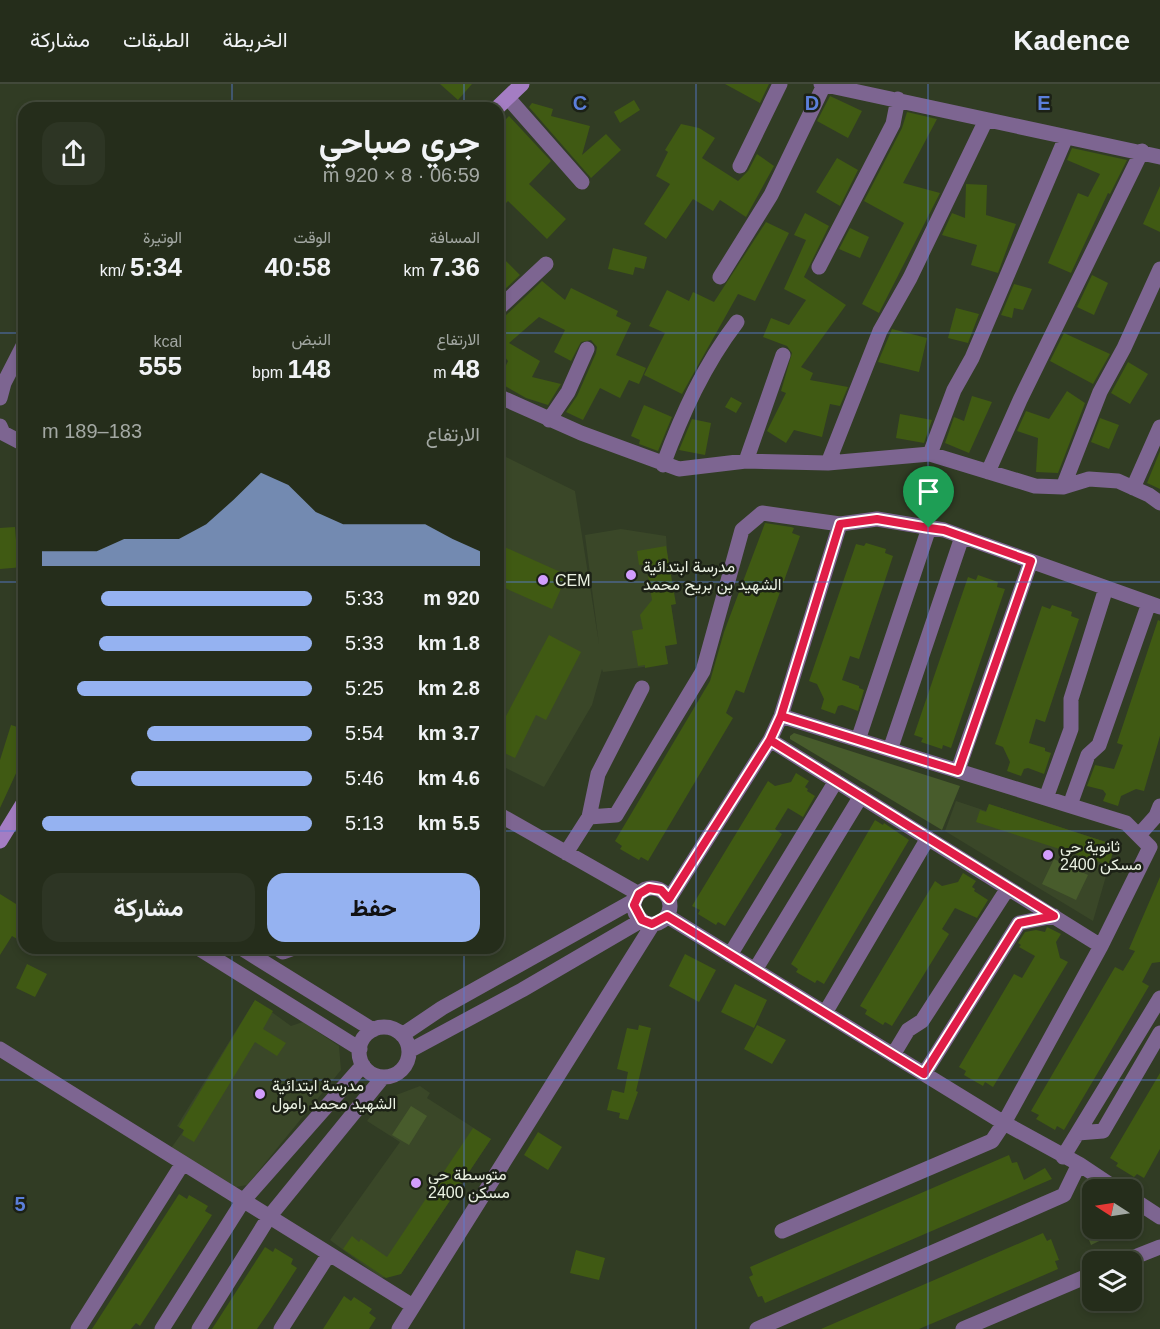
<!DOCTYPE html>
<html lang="ar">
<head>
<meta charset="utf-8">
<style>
  body { margin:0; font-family:Arial,Vazirmatn,sans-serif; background:#2d3524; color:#f1f3f6; direction:rtl; height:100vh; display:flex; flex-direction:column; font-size:22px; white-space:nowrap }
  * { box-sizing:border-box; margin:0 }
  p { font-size:20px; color:#a3a8a3 }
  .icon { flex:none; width:33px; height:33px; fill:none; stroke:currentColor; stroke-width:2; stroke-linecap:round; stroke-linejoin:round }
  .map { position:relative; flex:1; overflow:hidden; direction:ltr }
  .panel { position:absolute; left:18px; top:18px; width:486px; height:852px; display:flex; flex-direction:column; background:#252d1b; border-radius:18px; box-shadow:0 3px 9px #0003,0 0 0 2px #42493a; direction:rtl }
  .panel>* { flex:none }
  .needle { width:39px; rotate:282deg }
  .tools { position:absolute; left:1082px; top:1095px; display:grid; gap:12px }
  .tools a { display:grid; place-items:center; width:60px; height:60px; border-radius:12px; background:#252d1b; box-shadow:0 3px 9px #0003,0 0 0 2px #42493a; font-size:30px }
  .pin { position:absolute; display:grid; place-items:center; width:51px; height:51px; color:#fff; margin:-62px -26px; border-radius:50% 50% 50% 0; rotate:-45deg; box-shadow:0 0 6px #0007 }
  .pin .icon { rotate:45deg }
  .round { display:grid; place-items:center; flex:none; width:63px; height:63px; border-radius:18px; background:#2d3524 }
  .headline { display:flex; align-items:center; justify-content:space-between; height:102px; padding:0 24px }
  h1 { font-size:33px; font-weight:700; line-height:45px }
  .metrics { display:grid; grid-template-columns:repeat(3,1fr); gap:9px; height:102px; padding:6px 24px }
  .metrics div { display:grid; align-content:center }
  .metrics b { font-size:26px; font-weight:700 }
  .metrics small { font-size:16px; font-weight:400 }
  .metrics p { font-size:16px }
  .chart { height:168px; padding:12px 24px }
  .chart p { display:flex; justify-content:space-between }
  .chart svg { width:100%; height:108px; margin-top:6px; fill:#95b2f1; opacity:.7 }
  .button { display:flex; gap:12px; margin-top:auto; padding:12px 24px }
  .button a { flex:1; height:69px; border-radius:18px; background:#95b2f1; color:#111; font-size:24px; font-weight:700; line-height:69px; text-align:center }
  .button a+a { background:#2d3524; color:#f1f3f6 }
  ul { padding:0 24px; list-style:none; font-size:20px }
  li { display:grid; grid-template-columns:96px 72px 1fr; align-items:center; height:45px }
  li i { height:15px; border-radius:8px; background:#95b2f1 }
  header { display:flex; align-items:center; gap:36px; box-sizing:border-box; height:84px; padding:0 30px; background:#252d1b; border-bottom:2px solid #42493a }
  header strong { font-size:28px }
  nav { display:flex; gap:33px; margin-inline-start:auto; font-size:21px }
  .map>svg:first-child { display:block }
  .built { fill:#3a4728 }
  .green { fill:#485c2c }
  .building { fill:#405a13 }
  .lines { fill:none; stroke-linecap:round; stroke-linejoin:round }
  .street { stroke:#7d6591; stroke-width:15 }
  .secondary { stroke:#a47dc3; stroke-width:15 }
  .route-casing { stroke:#fff; stroke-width:12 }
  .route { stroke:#e11d48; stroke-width:8 }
  .grid { fill:none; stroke:#5b7fdb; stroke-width:1.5; stroke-opacity:0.55 }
  .poi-dot { fill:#d29dfd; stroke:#1c2116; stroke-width:2 }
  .labels { text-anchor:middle; stroke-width:5; stroke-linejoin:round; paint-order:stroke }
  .poi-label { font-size:16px; fill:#ebf2e3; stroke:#1c2116; text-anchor:start }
  .grid-label { font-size:20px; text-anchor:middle; font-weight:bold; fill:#5b7fdb; stroke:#1c2116; stroke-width:5; stroke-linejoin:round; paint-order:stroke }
</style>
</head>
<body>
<header>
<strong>Kadence</strong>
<nav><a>الخريطة</a><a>الطبقات</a><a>مشاركة</a></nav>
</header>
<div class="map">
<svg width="1160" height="1245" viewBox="0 0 1160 1245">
  <rect width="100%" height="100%" fill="#313c24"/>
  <path class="built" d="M498,369L575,407L599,560L585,451L621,445L666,452L671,521L677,560L665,562L668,580L603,588L602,585L592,621L544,703L498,680Z
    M956,717L986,727L989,720L1115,761L1093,837L945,747Z
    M255,916L291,942L303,938L339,962L341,986L247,1101L231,1104L169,1067L184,1046L177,1042Z
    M420,1002L430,1009L427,1014L491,1055L401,1190L381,1194L330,1156L400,1058L367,1037L383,1016Z"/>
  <path class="green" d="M794,649L960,702L942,746L790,655V652Z
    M1054,775L1088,791L1076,816L1042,800Z
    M411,1022L427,1032L409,1061L392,1051Z
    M1092,1126V1144L1124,1145L1091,1161L1080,1133Z"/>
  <path class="building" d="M440,0H472L458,16Z
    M725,0H769L760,19Z
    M830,12L862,27L848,54L817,37Z
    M634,16L640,26L620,39L614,28Z
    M532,19L553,25L551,32L590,42L582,71L606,50L621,66L591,94L529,23Z
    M907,28L937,35L903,99L940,109L879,229L862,220L904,139L864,117L902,44Z
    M509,32L551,77L529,100L566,135L547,155L508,117L498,127V43Z
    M681,40L699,44L715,54L702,74L738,97L748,87L757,70L774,82L746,133L720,116L713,127L693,115L666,155L644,140L670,100L656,92L668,68L665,66Z
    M1072,64L1127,76L1110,110L1108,109L1071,189L1048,179L1078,109L1088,113L1100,90L1067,76Z
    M837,74L858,86L840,122L816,108Z
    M966,100L987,101L986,131L1016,140L998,189L971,181L977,161L942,151L952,129L965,134Z
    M1160,102V148L1143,140Z
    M805,129L829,142L804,193L846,221L801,283L813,289L810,296L848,303L840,322L830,320L822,353L794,346L786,359L767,347L786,309L781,307L792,269L787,262L763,253L771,234L789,241L806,216L784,205L806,156L794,151Z
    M766,138L789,149L755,217L738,210L682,310L644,291L665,249L649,242L667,206L689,217L693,208L714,218Z
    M850,144L869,153L860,174L839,165Z
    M613,164L647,173L644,185L635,183L633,191L608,185Z
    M498,169L520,191L498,212Z
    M1092,191L1108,199L1094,231L1077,223Z
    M542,197L565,216L571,204L618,227L616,232L631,239L616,271L646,284L639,300L629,296L620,314L600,304L583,336L566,328L577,312L596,269L597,263L591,256L581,258L571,277L554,268L565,246L539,233L509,259L540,277L532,293L561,300L559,303L548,321L526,314L498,298L508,277L500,268L498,269V234L505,232Z
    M1014,200L1032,205L1023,226L1014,224L1012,234L1001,231Z
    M956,224L979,230L968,259L948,254Z
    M892,245L927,254L919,288L878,278Z
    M1064,249L1110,270L1093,300L1050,277Z
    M1128,278L1148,290L1130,320L1111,309Z
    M1067,307L1085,319L1058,389L1036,388L1038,354L1017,347L1026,327L1049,335Z
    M972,312L992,318L969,369L945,359L954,333L964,337Z
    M731,313L742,319L736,329L725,323Z
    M644,321L672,333L658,367L639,360L640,356L631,352Z
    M900,330L932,336L924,359L896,354Z
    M1100,334L1119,341L1109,365L1091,358Z
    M692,335L711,339L705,371L679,366Z
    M1160,367V405L1147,399Z
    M765,439L791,443L794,444L792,449L800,452L744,609L736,606L726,629L733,634L648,777L641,773L639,776L620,765L622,762L615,757L710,597L724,548Z
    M15,443L17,468L24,467V483L0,485V444Z
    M866,459L886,465L885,469L893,472L859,575L850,572L842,596L859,602V604L864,606L858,627L842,621L838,622L835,630L821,625L824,615L817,600L809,597L856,460L864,462Z
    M498,460L567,491L552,525L498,501Z
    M666,462L676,520L671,521L677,560L665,562L668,580L645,584V581L638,582L632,547L643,545L640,531L652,516L646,480L639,481L637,467Z
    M978,491L998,498L997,503L1005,505L951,664L943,661L942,665L921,658L923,654L914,651L968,493L976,496Z
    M1052,521L1072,528L1071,532L1079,535L1045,638L1036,635L1029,659L1045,664V667L1051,669L1044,690L1028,684L1024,685L1021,692L1007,687L1010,678L1003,663L995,660L1042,522L1050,525Z
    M1158,536L1160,537V652L1144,707L1136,705L1121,712L1118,722L1103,717L1106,710L1103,706L1087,702L1095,681L1114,685L1123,661L1117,659Z
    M549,551L581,568L546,636L536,631L515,674L498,666V647Z
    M11,641L24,645V672L0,724V676Z
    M796,689L809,697L805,703L808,705L807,707L815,712L803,733L788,724L775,745L782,750L725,842L718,838L716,841L698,830L700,826L692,822L768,697L775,702L791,698Z
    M989,720L1115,761L1109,781L976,738L980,726L986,728Z
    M875,736L883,741L884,739L909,756L824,900L817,896L815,899L796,888L798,885L791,880Z
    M963,789L976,797L972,803L975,805L974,807L988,816L977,834L955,824L942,845L949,850L892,942L885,938L883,941L865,930L867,926L860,922L935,797L942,802L958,798Z
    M1160,793V878L1152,879L1142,898L1149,902L1064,1046L1057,1042L1055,1046L1036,1035L1039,1031L1031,1027L1115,883L1123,887L1135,867L1129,865Z
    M0,810L24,825V859L12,852L0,871Z
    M1047,843L1061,850L1056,858L1060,874L1068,878L993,1003L985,998L983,1002L964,991L966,987L959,983L1014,890L1022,894L1035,872L1019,863L1021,861L1018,859L1025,848L1036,846L1045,848Z
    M685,870L716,886L699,918L669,902Z
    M27,880L47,890L35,913L16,904Z
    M735,900L767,916L754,944L721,928Z
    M255,916L273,927L263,945L286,959L277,972L255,958L194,1058L182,1051L184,1046L179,1043Z
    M639,941L651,944L636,1007L638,1008L628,1036L619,1034L620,1029L607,1026L612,1006L624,1009L628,988L617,985L627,944L638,946Z
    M757,941L786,956L772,980L744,965Z
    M1160,989V1065L1144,1094L1137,1090L1134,1093L1116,1082L1118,1079L1110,1074Z
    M473,1044L491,1055L401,1190L386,1194L343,1165L352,1152L359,1158L361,1155L387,1173Z
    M538,1048L562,1063L548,1086L524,1071Z
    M1009,1071L1012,1079L1017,1078L1024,1096L1045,1084L1052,1095L765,1219L762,1212L758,1213L749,1193L753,1191L750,1183Z
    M179,1110L187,1115L189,1111L208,1122L205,1127L212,1131L190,1165L140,1242L136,1239L131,1245H92Z
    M1043,1149L1047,1157L1051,1155L1059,1176L1055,1177L1058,1185L959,1228L919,1245H821Z
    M265,1163L273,1168L275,1164L293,1175L291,1180L297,1184L270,1226L257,1245H212Z
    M576,1166L605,1174L599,1196L570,1189Z
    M344,1212L351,1217L354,1213L372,1225L369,1229L376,1234L369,1245H323Z"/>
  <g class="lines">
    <path class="street" d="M821,0L1160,73
      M508,14L582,98
      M740,82L780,0
      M819,183L893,40L898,15
      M720,193L771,111L824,1
      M498,225L546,180
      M498,312L581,349L679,385L746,377L828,379L930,370L1035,402L1063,403L1089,395L1118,397L1149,411L1160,419
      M0,314L4,299L24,260
      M549,336L568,308L587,265
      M0,342L3,349L24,360
      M930,370L954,306L972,274L1066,53
      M746,377L783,271
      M828,379L880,247L910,194L986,36
      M663,381C682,330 704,281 737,238
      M988,388L1020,316L1142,67
      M1063,403L1100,308L1124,264L1160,185
      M1133,404L1160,343
      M781,632L1126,739L1150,763L1101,862L1004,1039L992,1057L782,1147
      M770,656L1101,862
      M858,656L929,444
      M890,666L962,453
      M958,686L1031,477
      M1046,714L1071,645V615L1106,504
      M1070,721L1088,671L1099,661L1149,519
      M498,730L639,810
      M589,733L598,690L642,604
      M24,739L14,736L24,744
      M1139,751L1156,732L1160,722
      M566,769L589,733L616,731L703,587L742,446L762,429L840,440L877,435L944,446L1160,523
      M634 822a18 18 0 1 1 36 0a18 18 0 1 1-36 0Z
      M669,815L770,656L781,632L840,440
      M667,832L1004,1039L1079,1080L1118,1106
      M198,864L360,965
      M241,864L373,946
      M277,864L283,868L294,864
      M730,871L836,697
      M755,886L861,712
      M825,929L928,754
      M359 968a25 25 0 1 1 50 0a25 25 0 1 1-50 0Z
      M402,951L442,924L635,816
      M0,965L413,1222
      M409,967L522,906L642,836
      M893,971L908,946L922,937L1008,804
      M924,990L1019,839L1054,832
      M1078,1049L1103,1047L1160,949
      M1063,1073L1160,914
      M1131,1114L1160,1133
      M1122,1178L1160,1163
      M78,1245L183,1079
      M162,1245L243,1117L363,981
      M199,1245L269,1133L383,993
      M281,1245L329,1170
      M399,1245L653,840
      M757,1245L1064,1111L1079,1080
      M963,1245L1092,1190"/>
    <path class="secondary" d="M497,24L522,0
      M0,757L24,718"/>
  </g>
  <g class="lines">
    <g class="route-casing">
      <path id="route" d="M929,444L877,435L840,440L781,632L770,656L669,815L661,806L649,804L639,810L634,821L642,836L652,840L667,832L924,990L1019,839L1054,832L770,656L781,632L958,687L1031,477L944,446L929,444"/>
    </g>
    <use href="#route" class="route"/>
  </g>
  <path class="grid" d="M232,0V24M464,0V24M696,0V1245M928,0V1245M0,249H24M498,249H1160M0,498H24M498,498H1160M0,747H24M498,747H1160M232,864V1245M464,864V1245M0,996H1160"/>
  <g class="poi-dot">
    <circle cx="631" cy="491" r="6"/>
    <circle cx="543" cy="496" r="6"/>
    <circle cx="1048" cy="771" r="6"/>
    <circle cx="260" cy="1010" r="6"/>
    <circle cx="416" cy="1099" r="6"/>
  </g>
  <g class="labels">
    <g class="poi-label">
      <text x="643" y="488">مدرسة ابتدائية<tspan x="643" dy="18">الشهيد بن بريح محمد</tspan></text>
      <text x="555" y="502">CEM</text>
      <text x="1060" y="768">ثانوية حي<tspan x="1060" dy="18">2400 مسكن</tspan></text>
      <text x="272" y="1007">مدرسة ابتدائية<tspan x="272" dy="18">الشهيد محمد رامول</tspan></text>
      <text x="428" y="1096">متوسطة حي<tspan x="428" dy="18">2400 مسكن</tspan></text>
    </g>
  </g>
  <g class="grid-label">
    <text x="580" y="26">C</text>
    <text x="812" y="26">D</text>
    <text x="1044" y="26">E</text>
    <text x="20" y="1127">5</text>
  </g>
</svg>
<div class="tools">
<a><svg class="needle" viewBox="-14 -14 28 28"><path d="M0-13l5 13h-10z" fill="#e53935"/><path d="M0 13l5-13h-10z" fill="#a3a8a3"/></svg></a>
<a><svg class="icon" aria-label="layers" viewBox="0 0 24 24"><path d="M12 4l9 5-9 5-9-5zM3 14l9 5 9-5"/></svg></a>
</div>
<div class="pin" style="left:929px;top:444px;background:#1e9e55"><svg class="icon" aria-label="arrive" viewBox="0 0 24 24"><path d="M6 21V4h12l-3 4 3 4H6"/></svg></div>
<section class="panel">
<div class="headline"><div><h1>جري صباحي</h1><p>06:59 · 8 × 920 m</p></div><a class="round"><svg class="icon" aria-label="share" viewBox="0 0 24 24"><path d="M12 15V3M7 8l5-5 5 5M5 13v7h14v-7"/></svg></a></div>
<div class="metrics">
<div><p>المسافة</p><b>7.36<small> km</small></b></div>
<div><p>الوقت</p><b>40:58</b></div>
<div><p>الوتيرة</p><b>5:34<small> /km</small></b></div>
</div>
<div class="metrics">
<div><p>الارتفاع</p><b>48<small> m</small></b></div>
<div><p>النبض</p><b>148<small> bpm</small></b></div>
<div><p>kcal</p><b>555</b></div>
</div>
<div class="chart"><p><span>الارتفاع</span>183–189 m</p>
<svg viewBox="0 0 160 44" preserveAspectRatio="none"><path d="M0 44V38L10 38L20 38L30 33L40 33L50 33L60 27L70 17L80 6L90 11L100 22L110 27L120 27L130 27L140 27L150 33L160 38V44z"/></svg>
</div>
<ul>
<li><b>920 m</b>5:33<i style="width:78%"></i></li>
<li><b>1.8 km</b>5:33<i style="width:79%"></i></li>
<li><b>2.8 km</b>5:25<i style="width:87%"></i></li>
<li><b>3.7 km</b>5:54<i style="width:61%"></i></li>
<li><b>4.6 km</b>5:46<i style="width:67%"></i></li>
<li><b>5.5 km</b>5:13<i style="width:100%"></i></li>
</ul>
<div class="button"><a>حفظ</a><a>مشاركة</a></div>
</section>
</div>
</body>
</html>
